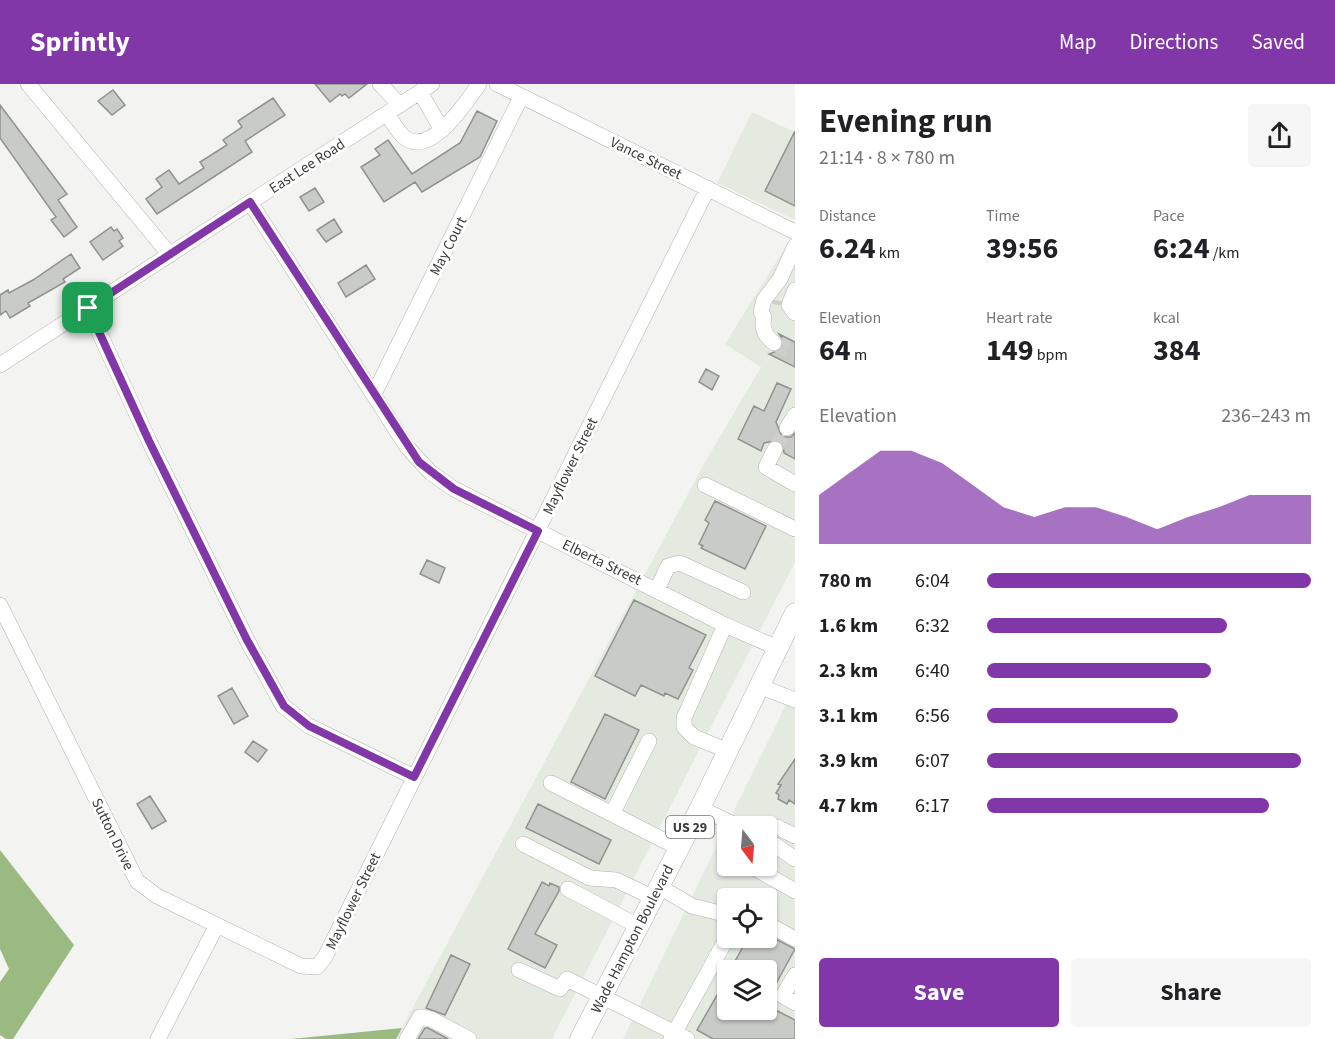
<!DOCTYPE html>
<html lang="en">
<head>
<meta charset="utf-8">
<style>
  body { margin:0; font-family:"Source Sans 3",sans-serif; background:#f6f6f6; color:#202124; height:100vh; display:flex; flex-direction:column; font-size:22px; white-space:nowrap }
  * { box-sizing:border-box; margin:0 }
  p { font-size:20px; color:#757577 }
  .icon { flex:none; width:33px; height:33px; fill:none; stroke:currentColor; stroke-width:2; stroke-linecap:round; stroke-linejoin:round }
  .map { position:relative; flex:1; overflow:hidden }
  .side { display:flex; flex-direction:column; background:#fff; width:540px }
  .side>* { flex:none }
  .needle { width:39px; rotate:164deg }
  .controls { position:absolute; left:717px; top:732px; display:grid; gap:12px }
  .controls a { display:grid; place-items:center; width:60px; height:60px; border-radius:6px; background:#fff; box-shadow:0 2px 4px #0004; font-size:30px }
  .pin { position:absolute; display:grid; place-items:center; width:51px; height:51px; color:#fff; margin:-26px; border-radius:12px; box-shadow:0 3px 9px #0006 }
  .round { display:grid; place-items:center; flex:none; width:63px; height:63px; border-radius:6px; background:#f6f6f6 }
  .summary { display:flex; align-items:center; justify-content:space-between; height:102px; padding:0 24px }
  h1 { font-size:33px; font-weight:700; line-height:45px }
  .stats { display:grid; grid-template-columns:repeat(3,1fr); gap:9px; height:102px; padding:6px 24px }
  .stats div { display:grid; align-content:center }
  .stats b { font-size:30px; font-weight:700 }
  .stats small { font-size:16px; font-weight:400 }
  .stats p { font-size:16px }
  .chart { height:168px; padding:12px 24px }
  .chart p { display:flex; justify-content:space-between }
  .chart svg { width:100%; height:108px; margin-top:6px; fill:#8237a9; opacity:.7 }
  .action { display:flex; gap:12px; margin-top:auto; padding:12px 24px }
  .action a { flex:1; height:69px; border-radius:6px; background:#8237a9; color:#fff; font-size:24px; font-weight:700; line-height:69px; text-align:center }
  .action a+a { background:#f6f6f6; color:#202124 }
  ul { padding:0 24px; list-style:none; font-size:20px }
  li { display:grid; grid-template-columns:96px 72px 1fr; align-items:center; height:45px }
  li i { height:15px; border-radius:8px; background:#8237a9 }
  header { display:flex; align-items:center; gap:36px; box-sizing:border-box; height:84px; padding:0 30px; background:#8237a9; color:#fff }
  header strong { font-size:28px }
  nav { display:flex; gap:33px; margin-inline-start:auto; font-size:21px }
  main { display:flex; flex:1; min-height:0 }
  .map>svg:first-child { display:block }
  .built { fill:#e5eae1; fill-rule:evenodd }
  .forest { fill:#9bba81 }
  .building { fill:#c9cbc8; stroke:#90928f; stroke-width:1.5 }
  .lines { fill:none; stroke-linecap:round; stroke-linejoin:round }
  .minor-tunnel { stroke:#cecfcd; stroke-width:15; stroke-dasharray:15 8; stroke-linecap:butt }
  .minor-casing { stroke:#b1b3b0; stroke-width:16 }
  .major-casing { stroke:#b1b3b0; stroke-width:21 }
  .minor { stroke:#fff; stroke-width:15 }
  .major { stroke:#fff; stroke-width:20 }
  .route-casing { stroke:#fff; stroke-width:12 }
  .route { stroke:#8237a9; stroke-width:8 }
  .labels { text-anchor:middle; stroke-width:6; stroke-linejoin:round; paint-order:stroke }
  .shield { fill:#fff; stroke:#767676; stroke-width:1.5 }
  .shield-label { font-size:14px; font-weight:bold; fill:#3c3c3b }
  .street-label { font-size:15px; fill:#3c3c3b; stroke:#fff }
</style>
</head>
<body>
<header>
<strong>Sprintly</strong>
<nav><a>Map</a><a>Directions</a><a>Saved</a></nav>
</header>
<main>
<div class="map">
<svg width="795" height="955" viewBox="0 0 795 955">
  <rect width="100%" height="100%" fill="#f3f4f1"/>
  <path class="built" d="M752,28L795,48V136L717,99Z
    M786,162L795,167V478L552,955H396L705,378L761,283L725,260Z
    M795,602V955H623L701,794ZM728,742H766V782H728ZM728,814H766V854H728ZM728,886H766V926H728Z"/>
  <path class="forest" d="M0,766L74,861L13,955H6L0,951V898L9,885L0,865Z
    M402,944L396,955H291Z"/>
  <path class="building" d="M315,0H367L349,14L345,10L342,12L340,10L330,18Z
    M113,6L125,21L112,31L98,17Z
    M273,14L285,31L245,57L252,68L157,130L146,115L162,103L156,95L169,86L179,100L204,84L200,78L227,61L223,56L242,43L238,37Z
    M0,21L67,110L58,116L77,143L64,153L51,136L56,133L0,54Z
    M477,27L497,37L480,73L422,108L415,98L384,118L361,83L380,71L375,65L388,56L412,90L460,59Z
    M795,47V122L765,107Z
    M315,104L324,118L309,127L300,113Z
    M334,135L342,148L326,158L317,146Z
    M111,143L114,147L117,145L123,154L119,157L123,162L103,176L90,158Z
    M71,170L80,184L63,195L65,198L28,219L30,222L10,234L6,227L0,231V211L8,206L9,209L33,196Z
    M366,181L375,195L346,213L338,199Z
    M779,250L795,258V283L769,270L782,265L783,256Z
    M706,285L719,292L712,306L699,298Z
    M777,299L791,305L776,338L782,353H791L795,349V375L784,369L783,360L779,356L764,359L761,367L738,355L754,322L764,327Z
    M715,417L766,442L745,485L701,464L703,462L699,460L709,439L705,436Z
    M427,476L445,484L439,499L420,490Z
    M634,516L706,551L689,584L693,586L678,615L665,609L664,612L641,601L635,612L595,592Z
    M232,604L248,632L234,640L218,612Z
    M605,630L639,646L605,715L571,698Z
    M253,657L267,666L258,678L245,668Z
    M795,675V720L789,716L787,720L778,715L779,711L776,709L781,701L778,700Z
    M150,712L166,737L152,745L137,720Z
    M538,720L611,756L599,780L526,744Z
    M542,798L549,802L550,799L559,803V807L535,850L557,861L545,884L508,865Z
    M766,850L795,865L766,918V886H730L748,854H766Z
    M451,871L470,880L445,931L426,924Z
    M728,892V926H766V921L795,936V955H713L697,946Z
    M425,944H428L448,955H418Z"/>
  <g class="lines">
    <path class="minor-tunnel" d="M774,220L775,216
      M774,259L795,268
      M775,365L787,344"/>
    <g class="minor-casing">
      <path id="minor" d="M28,0L170,171
        M380,0L400,21
        M497,0L795,148
        M420,8L442,46
        M387,30C392,37 397,47 404,53C430,75 467,17 479,0
        M250,118L407,363L431,389L454,405L725,541L778,564
        M795,206L789,221L795,229
        M88,224L149,357L247,556L283,622L309,642L414,693
        M774,259C765,252 761,244 764,233L761,228L764,216L780,195L795,162
        M0,281L432,0
        M374,310L521,13
        M787,344L795,331
        M775,365L766,383L795,400
        M705,401L795,445
        M657,506L668,482L680,479L743,508
        M0,521L137,797L157,812L301,882L317,883L325,873L708,104
        M725,541L684,634V643L694,653L726,666
        M759,602L795,616
        M551,699L679,764
        M700,724L737,742
        M612,730L649,657
        M742,742L762,740L778,743
        M783,746L795,752
        M523,760L590,794L616,796L652,813
        M775,761L795,775
        M751,782L795,807
        M658,802L692,822L728,831
        M568,805L638,842
        M766,839L795,855
        M519,886L560,905L567,895L687,955
        M795,891L783,912L795,919
        M158,955L217,841
        M407,955L420,933L431,935L469,955
        M671,955L728,852"/>
    </g>
    <g class="major-casing">
      <path id="major" d="M580,955L700,724L795,529"/>
    </g>
    <use href="#minor" class="minor"/>
    <use href="#major" class="major"/>
  </g>
  <g class="lines">
    <g class="route-casing">
      <path id="route" d="M250,118L419,378L454,405L538,447L414,693L309,642L284,622L247,556L149,357L88,224Z"/>
    </g>
    <use href="#route" class="route"/>
  </g>
  <g class="labels">
    <rect class="shield" x="666" y="732" width="48" height="22" rx="4.5"/>
    <g class="shield-label">
      <text x="690" y="748">US 29</text>
    </g>
    <g class="street-label">
      <text transform="translate(646 74) rotate(26)" y="5">Vance Street</text>
      <text transform="translate(307 82) rotate(-33)" y="5">East Lee Road</text>
      <text transform="translate(448 162) rotate(-63)" y="5">May Court</text>
      <text transform="translate(570 382) rotate(-64)" y="5">Mayflower Street</text>
      <text transform="translate(602 478) rotate(26)" y="5">Elberta Street</text>
      <text transform="translate(113 750) rotate(64)" y="5">Sutton Drive</text>
      <text transform="translate(353 817) rotate(-64)" y="5">Mayflower Street</text>
      <text transform="translate(632 855) rotate(-63)" y="5">Wade Hampton Boulevard</text>
    </g>
  </g>
</svg>
<div class="controls">
<a><svg class="needle" viewBox="-14 -14 28 28"><path d="M0-13l5 13h-10z" fill="#e53935"/><path d="M0 13l5-13h-10z" fill="#757577"/></svg></a>
<a><svg class="icon" aria-label="locate" viewBox="0 0 24 24"><circle cx="12" cy="12" r="6"/><path d="M12 2v4M12 18v4M2 12h4M18 12h4"/></svg></a>
<a><svg class="icon" aria-label="layers" viewBox="0 0 24 24"><path d="M12 4l9 5-9 5-9-5zM3 14l9 5 9-5"/></svg></a>
</div>
<div class="pin" style="left:88px;top:224px;background:#1e9e55"><svg class="icon" aria-label="arrive" viewBox="0 0 24 24"><path d="M6 21V4h12l-3 4 3 4H6"/></svg></div>
</div>
<section class="side">
<div class="summary"><div><h1>Evening run</h1><p>21:14 · 8 × 780 m</p></div><a class="round"><svg class="icon" aria-label="share" viewBox="0 0 24 24"><path d="M12 15V3M7 8l5-5 5 5M5 13v7h14v-7"/></svg></a></div>
<div class="stats">
<div><p>Distance</p><b>6.24<small> km</small></b></div>
<div><p>Time</p><b>39:56</b></div>
<div><p>Pace</p><b>6:24<small> /km</small></b></div>
</div>
<div class="stats">
<div><p>Elevation</p><b>64<small> m</small></b></div>
<div><p>Heart rate</p><b>149<small> bpm</small></b></div>
<div><p>kcal</p><b>384</b></div>
</div>
<div class="chart"><p><span>Elevation</span>236–243 m</p>
<svg viewBox="0 0 160 44" preserveAspectRatio="none"><path d="M0 44V24L10 15L20 6L30 6L40 11L50 20L60 29L70 33L80 29L90 29L100 33L110 38L120 33L130 29L140 24L150 24L160 24V44z"/></svg>
</div>
<ul>
<li><b>780 m</b>6:04<i style="width:100%"></i></li>
<li><b>1.6 km</b>6:32<i style="width:74%"></i></li>
<li><b>2.3 km</b>6:40<i style="width:69%"></i></li>
<li><b>3.1 km</b>6:56<i style="width:59%"></i></li>
<li><b>3.9 km</b>6:07<i style="width:97%"></i></li>
<li><b>4.7 km</b>6:17<i style="width:87%"></i></li>
</ul>
<div class="action"><a>Save</a><a>Share</a></div>
</section>
</main>
</body>
</html>
